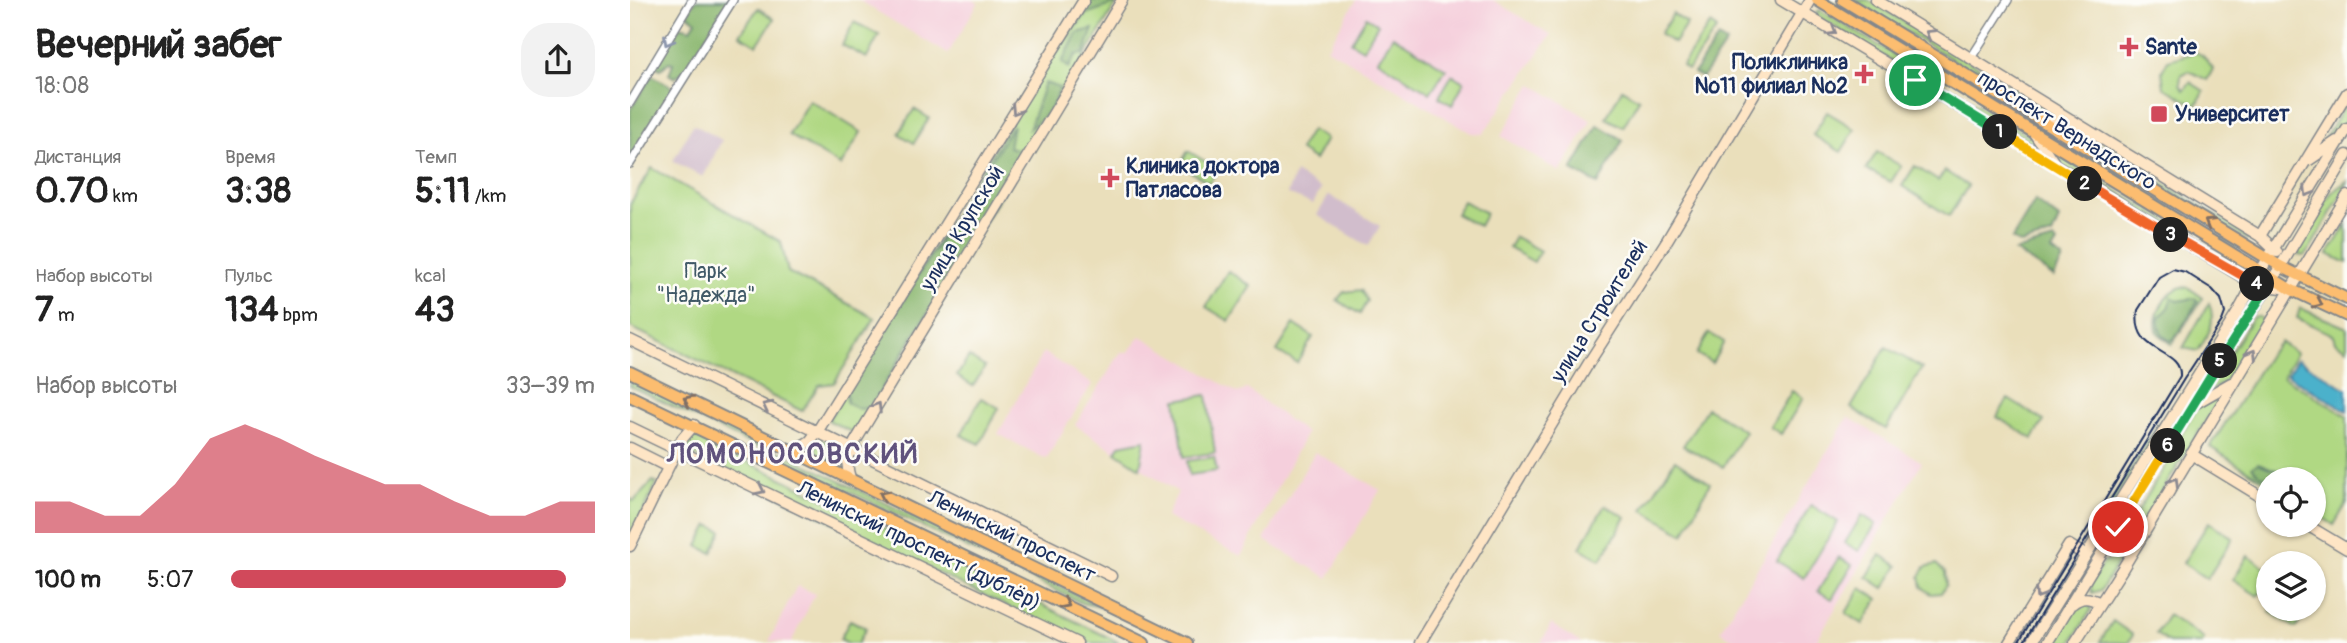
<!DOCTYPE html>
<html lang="ru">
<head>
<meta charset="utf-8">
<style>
  body { margin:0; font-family:Pangolin,sans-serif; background:#f2f2f2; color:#222; height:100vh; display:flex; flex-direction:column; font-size:26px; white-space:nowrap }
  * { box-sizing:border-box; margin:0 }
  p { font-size:23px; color:#767676 }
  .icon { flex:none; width:38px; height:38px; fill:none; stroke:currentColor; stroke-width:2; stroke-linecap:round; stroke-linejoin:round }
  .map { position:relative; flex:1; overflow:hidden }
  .sheet { display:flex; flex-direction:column; background:#fff; width:630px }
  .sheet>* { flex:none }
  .fabs { position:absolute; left:1626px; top:467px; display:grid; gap:14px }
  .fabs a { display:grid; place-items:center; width:70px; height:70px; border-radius:50%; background:#fff; box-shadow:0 2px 5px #0004; font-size:35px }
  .pin { position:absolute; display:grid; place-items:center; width:60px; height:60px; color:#fff; margin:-30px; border:4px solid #fff; border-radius:50%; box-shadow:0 2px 7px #0007 }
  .km { position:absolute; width:35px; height:35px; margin:-18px; border-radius:50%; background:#222; color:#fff; font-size:19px; line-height:35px; text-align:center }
  .round { display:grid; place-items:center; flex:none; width:74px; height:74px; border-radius:28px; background:#f2f2f2 }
  .summary { display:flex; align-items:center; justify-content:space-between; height:119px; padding:0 35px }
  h1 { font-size:38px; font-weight:700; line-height:52px }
  .figures { display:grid; grid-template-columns:repeat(3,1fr); gap:10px; height:119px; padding:7px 35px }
  .figures div { display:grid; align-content:center }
  .figures b { font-size:35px; font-weight:700 }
  .figures small { font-size:19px; font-weight:400 }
  .figures p { font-size:19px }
  .chart { height:196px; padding:14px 35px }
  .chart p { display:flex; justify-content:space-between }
  .chart svg { width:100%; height:126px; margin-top:7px; fill:#d1495b; opacity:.7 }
  ul { padding:0 35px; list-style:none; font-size:23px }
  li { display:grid; grid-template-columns:112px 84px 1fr; align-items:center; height:52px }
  li i { height:18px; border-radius:9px; background:#d1495b }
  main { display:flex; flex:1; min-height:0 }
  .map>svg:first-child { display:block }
  .built { fill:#f5cfdc }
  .industrial { fill:#d1bdcc }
  .green { fill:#b0d883; stroke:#668470; stroke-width:2 }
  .forest { fill:#8cb871; stroke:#547468; stroke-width:2 }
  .water { fill:#4cb1cb; stroke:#347094; stroke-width:2 }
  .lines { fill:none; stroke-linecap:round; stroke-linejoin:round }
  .street-casing { stroke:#82878c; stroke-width:10 }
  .secondary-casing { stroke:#82878c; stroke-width:13 }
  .primary-casing { stroke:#82878c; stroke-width:14 }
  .street { stroke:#fff; stroke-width:7 }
  .secondary { stroke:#fee5c5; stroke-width:10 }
  .primary { stroke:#fcbd6f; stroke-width:10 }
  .tram { stroke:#1b2f5e; stroke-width:2 }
  .oneway { stroke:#8c8a92 }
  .oneway2 { stroke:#8d97ae }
  .oneway3 { stroke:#806f66 }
  .split-1-casing { stroke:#fff; stroke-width:14 }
  .split-2-casing { stroke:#fff; stroke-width:14 }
  .split-3-casing { stroke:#fff; stroke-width:14 }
  .split-4-casing { stroke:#fff; stroke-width:14 }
  .split-5-casing { stroke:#fff; stroke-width:14 }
  .split-6-casing { stroke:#fff; stroke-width:14 }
  .split-7-casing { stroke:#fff; stroke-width:14 }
  .split-1 { stroke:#22a559; stroke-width:9 }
  .split-2 { stroke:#f5b400; stroke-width:9 }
  .split-3 { stroke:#f0652b; stroke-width:9 }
  .split-4 { stroke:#f0652b; stroke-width:9 }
  .split-5 { stroke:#22a559; stroke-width:9 }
  .split-6 { stroke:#22a559; stroke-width:9 }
  .split-7 { stroke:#f5b400; stroke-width:9 }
  .poi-dot { fill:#d1495b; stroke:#fdfcf7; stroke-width:2.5 }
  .labels { text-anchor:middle; stroke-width:5; stroke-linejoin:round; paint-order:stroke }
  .poi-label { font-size:21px; font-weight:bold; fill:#1b2f5e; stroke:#fdfcf7; text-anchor:start }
  .street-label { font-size:21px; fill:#1b2f5e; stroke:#fdfcf7 }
  .park-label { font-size:21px; fill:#405967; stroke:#fdfcf7 }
  .district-label { font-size:28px; font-weight:bold; letter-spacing:2px; fill:#60527d; stroke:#fdfcf7 }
</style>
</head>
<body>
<main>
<section class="sheet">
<div class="summary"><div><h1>Вечерний забег</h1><p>18:08</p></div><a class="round"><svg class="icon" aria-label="share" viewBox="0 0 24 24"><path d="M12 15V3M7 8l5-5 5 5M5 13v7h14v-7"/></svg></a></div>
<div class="figures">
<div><p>Дистанция</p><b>0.70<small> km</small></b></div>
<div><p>Время</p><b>3:38</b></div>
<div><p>Темп</p><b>5:11<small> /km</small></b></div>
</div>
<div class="figures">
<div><p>Набор высоты</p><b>7<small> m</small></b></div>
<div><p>Пульс</p><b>134<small> bpm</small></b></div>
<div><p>kcal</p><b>43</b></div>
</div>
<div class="chart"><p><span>Набор высоты</span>33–39 m</p>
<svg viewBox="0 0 160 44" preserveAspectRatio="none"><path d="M0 44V33L10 33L20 38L30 38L40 27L50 11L60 6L70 11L80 17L90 22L100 27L110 27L120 33L130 38L140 38L150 33L160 33V44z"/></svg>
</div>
<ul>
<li><b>100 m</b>5:07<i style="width:92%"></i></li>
</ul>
</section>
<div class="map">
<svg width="1717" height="643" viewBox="0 0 1717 643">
  <rect width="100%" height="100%" fill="#fdfcf7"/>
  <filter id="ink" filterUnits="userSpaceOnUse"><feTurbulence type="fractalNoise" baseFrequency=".0143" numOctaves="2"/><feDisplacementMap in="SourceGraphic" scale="14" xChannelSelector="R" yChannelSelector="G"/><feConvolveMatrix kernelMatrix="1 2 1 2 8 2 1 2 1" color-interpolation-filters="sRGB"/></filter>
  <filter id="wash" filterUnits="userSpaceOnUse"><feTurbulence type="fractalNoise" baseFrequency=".00686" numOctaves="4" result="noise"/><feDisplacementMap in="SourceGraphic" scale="28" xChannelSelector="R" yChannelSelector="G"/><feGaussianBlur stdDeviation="1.57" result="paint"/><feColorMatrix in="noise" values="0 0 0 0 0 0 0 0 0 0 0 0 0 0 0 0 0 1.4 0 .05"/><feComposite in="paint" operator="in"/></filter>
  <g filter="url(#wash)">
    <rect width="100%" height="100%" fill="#eadfbb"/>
    <path class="built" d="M228,0H343L348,3L318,54Z
      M726,0H863L921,35L853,134L841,133L697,48Z
      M902,84L961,120L930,172L871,136Z
      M511,336L608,393L617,389L676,433L611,556L536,517L548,492L445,425L491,352H498Z
      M413,352L462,384L416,459L368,434Z
      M1218,417L1292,462L1185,643H1110L1090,631Z
      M685,452L750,490L698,578L634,540Z
      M167,586L185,594L161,643L139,641Z
      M921,624L951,643H911Z"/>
    <path class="industrial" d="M63,124L92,140L73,177L43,161Z
      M665,173L691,189L683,204L657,194Z
      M699,195L750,226L738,246L687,215Z"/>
    <path class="green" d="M456,0H489L225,434L198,420Z
      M1195,0H1200L1607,247L1605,249Z
      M1224,0H1238L1423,113L1421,117L1412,114Z
      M128,8L144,19L127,45L110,35Z
      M1190,10L1193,12L1406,140L1402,146L1189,17L1186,13Z
      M1043,14L1057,23L1044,43L1030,34Z
      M736,17L748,24L733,49L721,42Z
      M224,22L249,35L237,58L212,45Z
      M1080,24L1087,29L1058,70L1052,66Z
      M763,36L816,69L800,93L748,60Z
      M1566,52L1573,56L1583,69L1577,80L1559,71L1551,75L1550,84L1554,90L1560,82L1574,91L1566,106L1534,87L1532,71L1538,60Z
      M822,75L834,82L822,105L809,97Z
      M992,89L1009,99L993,127L976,118Z
      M179,100L231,132L211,166L159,135Z
      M1717,101C1717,123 1712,138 1690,147Z
      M284,109L299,118L284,143L269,134Z
      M1197,112L1225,129L1211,152L1183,135Z
      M1439,126L1617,234L1621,238L1619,240L1615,238L1439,130L1436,127Z
      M681,130L696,139L684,160L669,150Z
      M558,151L588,169L579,183L550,165Z
      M1420,151L1553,230L1549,236L1432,166Z
      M1247,152L1271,166L1261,182L1236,169Z
      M1285,166L1308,181L1315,171L1338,186L1319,216L1272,186Z
      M22,168L151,242L158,272L245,318L204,383L189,385L172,411L0,327V204Z
      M1717,181L1714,190L1677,254L1674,256L1669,255L1667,247L1701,193Z
      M833,201L856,213L849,226L826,214Z
      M1717,224V263L1698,254Z
      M885,237L910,251L904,262L879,248Z
      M598,271L621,286L599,321L576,307Z
      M1552,287L1559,288L1573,298L1542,344L1528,333C1521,317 1536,291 1552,287Z
      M731,290L737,301L730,314L707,300L714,292Z
      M1579,303C1587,323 1578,335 1568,351L1553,348Z
      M1670,308L1717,328V349L1705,342L1703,335L1667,318Z
      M1627,316L1632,319L1633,324L1594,383L1579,391L1578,388L1623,317Z
      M664,324L683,337L667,363L647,351Z
      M1079,333L1094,342L1082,363L1067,354Z
      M1650,342L1666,353L1653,377L1717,416V503L1704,525L1684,512V480H1638V483L1580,447L1640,353Z
      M1256,347L1292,368L1256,429L1221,408Z
      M339,357L355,367L343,386L327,376Z
      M0,380L471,607L452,603L0,386Z
      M1162,391L1173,398L1151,434L1140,427Z
      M577,395L585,453L554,457L546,400Z
      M1588,397V401L1471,590L1462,593L1460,584L1474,561L1477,562L1542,455L1540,453L1568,406Z
      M351,398L369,408L350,444L331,435Z
      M1378,399L1414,421L1403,439L1367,417Z
      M1077,408L1115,431L1093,467L1053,446Z
      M1528,424L1532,426L1454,552L1451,551Z
      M60,437L69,438L490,643H453L58,452L55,443Z
      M192,440L211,448L212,454L209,459L203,462L185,453L187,441Z
      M515,440L510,468L486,452L490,445Z
      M584,457L587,471L559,475L557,461Z
      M1045,460L1080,483L1054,534L1013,510Z
      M23,481L27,483L0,539V499L4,501Z
      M975,505L996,517L971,560L950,548Z
      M1181,505L1208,522L1174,578L1147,561Z
      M1232,515L1246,524L1229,551L1215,543Z
      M1579,522L1603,538L1577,579L1553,563Z
      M79,525L92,531L82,553L68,546Z
      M1251,555L1268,566L1254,588L1237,577Z
      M1618,556L1638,569V581L1628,596L1603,580Z
      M1209,557L1222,565L1202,599L1188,591Z
      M1306,564L1315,572L1316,585L1311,593L1301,594L1292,587L1290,577L1295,567Z
      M1231,588L1248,599L1233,624L1216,613Z
      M1448,602H1459L1461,610L1441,643H1423Z
      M1642,609H1678L1666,628L1640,612Z
      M1538,615L1574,639L1572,643H1539L1526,634Z
      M220,620L236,628L228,643H218L210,639Z
      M1483,621L1503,635L1498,643L1470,642Z"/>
    <path class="forest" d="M66,0H99L56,69L45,78L39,74L43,63L39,62L31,69L26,67L50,26L61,29L66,21L57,14Z
      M457,0H489L487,3L456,14L418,63Z
      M463,29L454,54L446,55L439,68L432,62L447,33Z
      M1088,38L1096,43L1072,78L1064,73Z
      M22,75L44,88L0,161V110Z
      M415,83L430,88L420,111L399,129Z
      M383,125L379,147L396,152L240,408L229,409L217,403L216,390Z
      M968,125L993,140L968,184L942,170Z
      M1405,201L1429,219L1422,235L1391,244L1382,239Z
      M1424,240L1427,243L1422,251L1433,259L1424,277L1385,251Z
      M1542,297L1548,301L1565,298L1568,301L1546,337L1540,341C1531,335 1527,327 1529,317L1537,310Z
      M1628,463L1668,479C1652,480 1631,482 1622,467Z"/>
    <path class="water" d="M1667,359L1717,389V411L1657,375Z"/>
  </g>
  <g filter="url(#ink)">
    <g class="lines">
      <g class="street-casing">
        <path id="street" d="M1341,58L1378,0
          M0,103L62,0
          M0,164L103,0"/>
      </g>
      <g class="secondary-casing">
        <path id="secondary" d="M1151,0L1624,284L1659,289
          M1246,0L1630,236L1647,252
          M1410,120H1442
          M1404,133L1423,161
          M1679,160L1707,141
          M1630,236L1717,93
          M0,340L481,576
          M1566,403L1601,383
          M0,427L447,643
          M0,448L38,467
          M163,451L180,441L187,432L454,0
          M1561,454L1638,501
          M220,478C215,463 218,456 225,442L492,0
          M1677,525L1717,549
          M0,546L52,439L64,425
          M1442,604C1452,596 1459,597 1470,603
          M790,643L960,361L1036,242L1180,0
          M1379,643L1439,545L1455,555
          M1401,643L1608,312L1638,258L1717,129
          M1417,643L1560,408L1643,279L1717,155
          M1445,643L1493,568L1717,196"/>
      </g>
      <g class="primary-casing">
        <path id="primary" d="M1187,0L1660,289L1717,316
          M1213,0L1650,266L1717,299
          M0,372L557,643
          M0,396L514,643"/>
      </g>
      <use href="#street" class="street"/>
      <use href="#secondary" class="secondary"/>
      <use href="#primary" class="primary"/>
      <path class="tram" d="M1388,643L1550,376C1552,347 1501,356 1508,310L1529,277L1543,269L1555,272L1582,289L1591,299L1595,313L1592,321L1554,379L1393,643"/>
    </g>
    <defs><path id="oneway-chevron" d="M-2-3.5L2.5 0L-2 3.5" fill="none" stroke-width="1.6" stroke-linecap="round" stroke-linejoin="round" transform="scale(1.75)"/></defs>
    <g class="oneway">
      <use href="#oneway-chevron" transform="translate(1202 31) rotate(31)"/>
      <use href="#oneway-chevron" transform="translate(1300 34) rotate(-148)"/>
      <use href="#oneway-chevron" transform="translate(386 110) rotate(122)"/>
      <use href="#oneway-chevron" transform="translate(1678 192) rotate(122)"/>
      <use href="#oneway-chevron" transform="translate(1622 354) rotate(-59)"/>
      <use href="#oneway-chevron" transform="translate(137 406) rotate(-153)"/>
      <use href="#oneway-chevron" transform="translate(247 407) rotate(-58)"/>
      <use href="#oneway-chevron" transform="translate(1544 482) rotate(-59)"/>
      <use href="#oneway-chevron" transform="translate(130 490) rotate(26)"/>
      <use href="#oneway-chevron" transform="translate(1409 594) rotate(122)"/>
    </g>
    <use class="oneway2" href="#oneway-chevron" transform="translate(38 41) rotate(120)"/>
    <g class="oneway3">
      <use href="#oneway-chevron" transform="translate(1579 223) rotate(-149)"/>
      <use href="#oneway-chevron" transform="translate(1688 303) rotate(25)"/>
      <use href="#oneway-chevron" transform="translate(58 400) rotate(-154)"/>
      <use href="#oneway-chevron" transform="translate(254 495) rotate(-154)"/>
      <use href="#oneway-chevron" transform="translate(435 604) rotate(26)"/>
    </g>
  </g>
  <g class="lines" filter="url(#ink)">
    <g class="split-1-casing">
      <path id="split-1" d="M1285,80L1370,132"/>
    </g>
    <g class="split-2-casing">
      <path id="split-2" d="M1370,132L1455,184"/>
    </g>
    <g class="split-3-casing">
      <path id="split-3" d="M1455,184L1541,235"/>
    </g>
    <g class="split-4-casing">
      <path id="split-4" d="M1541,235L1627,284"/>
    </g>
    <g class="split-5-casing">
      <path id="split-5" d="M1590,361L1638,286L1627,284"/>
    </g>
    <g class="split-6-casing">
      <path id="split-6" d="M1538,446L1590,361"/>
    </g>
    <g class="split-7-casing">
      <path id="split-7" d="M1488,527L1538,446"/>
    </g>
    <use href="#split-1" class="split-1"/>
    <use href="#split-2" class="split-2"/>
    <use href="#split-3" class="split-3"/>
    <use href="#split-4" class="split-4"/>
    <use href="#split-5" class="split-5"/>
    <use href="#split-6" class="split-6"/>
    <use href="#split-7" class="split-7"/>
  </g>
  <g class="poi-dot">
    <path d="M1495.5 36.5h7v7h7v7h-7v7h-7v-7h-7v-7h7z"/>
    <path d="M1230.5 63.5h7v7h7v7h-7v7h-7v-7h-7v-7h7z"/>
    <rect x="1520" y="105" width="18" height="18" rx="3.5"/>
    <path d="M476.5 167.5h7v7h7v7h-7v7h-7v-7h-7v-7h7z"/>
  </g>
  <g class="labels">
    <g class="poi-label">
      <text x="1515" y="54">Sante</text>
      <text x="1218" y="69" text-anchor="end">Поликлиника<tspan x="1218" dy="24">№11 филиал №2</tspan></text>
      <text x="1545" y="121">Университет</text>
      <text x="496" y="173">Клиника доктора<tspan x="496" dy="24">Патласова</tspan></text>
    </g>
    <g class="street-label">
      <text transform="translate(1437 130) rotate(32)" y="7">проспект Вернадского</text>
      <text transform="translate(332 228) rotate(-59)" y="7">улица Крупской</text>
      <text transform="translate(969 311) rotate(-58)" y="7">улица Строителей</text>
      <text transform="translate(382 536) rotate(26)" y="7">Ленинский проспект</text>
      <text transform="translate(289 545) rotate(26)" y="7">Ленинский проспект (дублёр)</text>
    </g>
    <g class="park-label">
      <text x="76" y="278">Парк<tspan x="76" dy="24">"Надежда"</tspan></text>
    </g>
    <g class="district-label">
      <text x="163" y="463">ЛОМОНОСОВСКИЙ</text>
    </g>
  </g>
</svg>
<div class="fabs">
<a><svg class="icon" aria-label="locate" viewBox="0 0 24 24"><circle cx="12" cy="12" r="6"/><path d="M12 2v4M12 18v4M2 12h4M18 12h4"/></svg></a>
<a><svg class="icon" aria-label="layers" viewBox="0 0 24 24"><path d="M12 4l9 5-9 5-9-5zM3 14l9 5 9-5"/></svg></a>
</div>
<div class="pin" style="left:1285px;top:80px;background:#1e9e55"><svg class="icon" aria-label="arrive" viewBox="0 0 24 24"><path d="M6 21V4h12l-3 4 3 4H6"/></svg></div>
<div class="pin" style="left:1488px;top:527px;background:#d93025"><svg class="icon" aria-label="check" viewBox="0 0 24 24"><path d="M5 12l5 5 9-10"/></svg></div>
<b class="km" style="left:1370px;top:132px">1</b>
<b class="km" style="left:1455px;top:184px">2</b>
<b class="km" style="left:1541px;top:235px">3</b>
<b class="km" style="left:1627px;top:284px">4</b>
<b class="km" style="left:1590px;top:361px">5</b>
<b class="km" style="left:1538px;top:446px">6</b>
</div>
</main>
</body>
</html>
